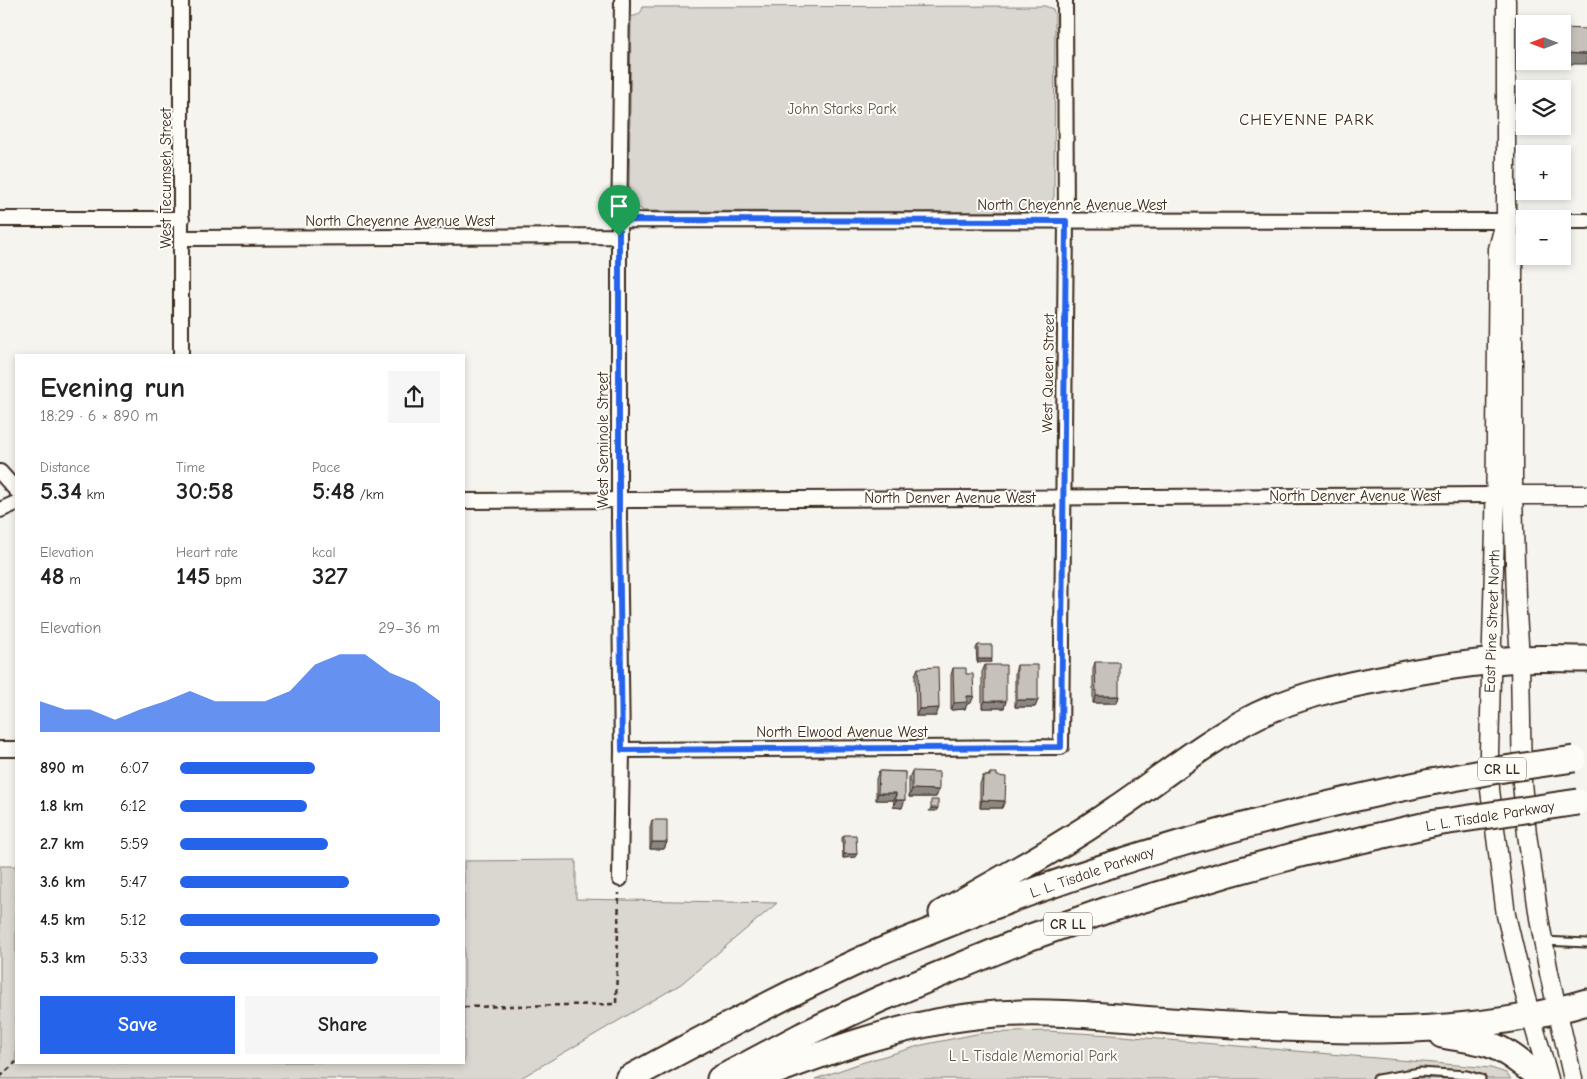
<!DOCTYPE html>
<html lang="en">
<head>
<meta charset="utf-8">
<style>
  body { margin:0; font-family:"Comic Neue",sans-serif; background:#f6f6f6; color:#222; height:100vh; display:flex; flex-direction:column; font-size:19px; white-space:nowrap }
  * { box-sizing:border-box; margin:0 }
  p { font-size:16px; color:#767676 }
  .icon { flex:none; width:28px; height:28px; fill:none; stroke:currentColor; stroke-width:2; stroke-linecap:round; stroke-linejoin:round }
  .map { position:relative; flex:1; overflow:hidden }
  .details { position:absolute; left:15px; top:354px; width:450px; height:710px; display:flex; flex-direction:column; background:#fff; border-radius:0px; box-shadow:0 2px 8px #0003 }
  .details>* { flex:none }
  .needle { width:32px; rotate:270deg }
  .controls { position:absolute; left:1516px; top:15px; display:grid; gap:10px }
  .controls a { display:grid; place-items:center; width:55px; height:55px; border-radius:0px; background:#fff; box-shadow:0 2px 8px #0003; font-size:25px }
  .pin { position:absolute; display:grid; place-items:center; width:42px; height:42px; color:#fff; margin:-51px -21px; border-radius:50% 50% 50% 0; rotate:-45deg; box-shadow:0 0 5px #0007 }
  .pin .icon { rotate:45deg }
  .round { display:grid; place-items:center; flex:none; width:52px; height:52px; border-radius:0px; background:#f6f6f6 }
  .overview { display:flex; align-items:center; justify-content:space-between; height:85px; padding:0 25px }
  h1 { font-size:28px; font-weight:700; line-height:38px }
  .stats { display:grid; grid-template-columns:repeat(3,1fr); gap:8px; height:85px; padding:5px 25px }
  .stats div { display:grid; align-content:center }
  .stats b { font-size:25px; font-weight:700 }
  .stats small { font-size:14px; font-weight:400 }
  .stats p { font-size:14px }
  .chart { height:140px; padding:10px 25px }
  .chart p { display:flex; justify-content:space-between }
  .chart svg { width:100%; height:90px; margin-top:5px; fill:#2563eb; opacity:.7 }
  .primary-button { display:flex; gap:10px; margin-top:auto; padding:10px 25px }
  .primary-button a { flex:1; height:58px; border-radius:0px; background:#2563eb; color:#fff; font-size:20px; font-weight:700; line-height:58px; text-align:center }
  .primary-button a+a { background:#f6f6f6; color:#222 }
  ul { padding:0 25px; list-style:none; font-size:16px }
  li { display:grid; grid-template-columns:80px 60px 1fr; align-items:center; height:38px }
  li i { height:12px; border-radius:6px; background:#2563eb }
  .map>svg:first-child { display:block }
  .green { fill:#dad6d0; stroke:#8a8077 }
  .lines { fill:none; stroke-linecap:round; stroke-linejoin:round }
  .service-casing { stroke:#3b2a1e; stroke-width:11 }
  .minor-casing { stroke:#3b2a1e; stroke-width:18 }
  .tertiary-casing { stroke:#3b2a1e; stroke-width:21 }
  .motorway-casing { stroke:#3b2a1e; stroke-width:29 }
  .path { stroke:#3b2a1e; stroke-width:2.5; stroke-dasharray:5 4; stroke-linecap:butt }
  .service { stroke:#fdfcf7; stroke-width:7 }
  .minor { stroke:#fdfcf7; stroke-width:14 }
  .tertiary { stroke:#fdfcf7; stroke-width:18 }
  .motorway { stroke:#fdfcf7; stroke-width:25 }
  .motorway-bridge-casing { stroke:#3b2a1e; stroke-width:29; stroke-linecap:butt }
  .motorway-bridge { stroke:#fdfcf7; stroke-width:25 }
  .wall { fill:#aba6a1; stroke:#3b2a1e }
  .shaded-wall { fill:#8b8783; stroke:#3b2a1e }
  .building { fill:#c7c1bb; stroke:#3b2a1e }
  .route-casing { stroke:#fff; stroke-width:10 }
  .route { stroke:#2563eb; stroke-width:6 }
  .labels { text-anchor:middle; stroke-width:4; stroke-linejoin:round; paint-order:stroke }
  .shield { fill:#fdfcf7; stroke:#75695f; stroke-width:1 }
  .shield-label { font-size:14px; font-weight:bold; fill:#3b2a1e }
  .park-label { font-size:15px; fill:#63554a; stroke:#fdfcf7 }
  .street-label { font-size:15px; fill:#3b2a1e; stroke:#fdfcf7 }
  .neighbourhood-label { font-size:16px; letter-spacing:1px; fill:#3b2a1e; stroke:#fdfcf7 }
</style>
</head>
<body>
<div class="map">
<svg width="1587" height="1079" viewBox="0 0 1587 1079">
  <rect width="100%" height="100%" fill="#f5f4ee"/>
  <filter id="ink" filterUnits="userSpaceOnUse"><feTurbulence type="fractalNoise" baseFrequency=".02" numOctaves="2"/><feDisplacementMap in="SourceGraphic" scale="10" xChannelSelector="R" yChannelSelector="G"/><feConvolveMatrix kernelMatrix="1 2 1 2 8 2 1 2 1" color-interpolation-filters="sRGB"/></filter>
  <g filter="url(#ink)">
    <path class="green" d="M1045,6L1053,9L1055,15L1054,196C1052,204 1048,208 1041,212L644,211C636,207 632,202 629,194L631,17C638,15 641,14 643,7Z
      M576,860V899L777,903L681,984L519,1079H0V866H16V1062H464V861Z
      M1047,1031L1111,1035L1491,1068L1506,1073L1511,1079H815L861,1063L922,1045L981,1033Z"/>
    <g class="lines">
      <g class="service-casing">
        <path id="service" d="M1543,941L1587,943
          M1377,1079L1420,1072L1467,1075L1481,1079"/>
      </g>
      <g class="minor-casing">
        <path id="minor" d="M181,0V355
          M0,219H182
          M619,220L1525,221
          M1562,221H1587
          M182,238L619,236
          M0,472L16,490
          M464,501L1494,495
          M0,510L16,503
          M0,749H16
          M622,750L1061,747L1066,221L1065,0
          M620,879L622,750L619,520V236L622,0"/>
      </g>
      <g class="tertiary-casing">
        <path id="tertiary" d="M1506,0V222L1513,250V495L1516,597L1520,659L1522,783L1527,834L1539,918L1549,973L1573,1079
          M1505,222L1498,249L1495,529L1489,752L1490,790L1506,915L1525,995L1549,1079
          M1503,495H1587"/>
      </g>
      <g class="motorway-casing">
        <path id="motorway" d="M942,913C1001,879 1061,847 1117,808C1164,776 1207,740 1258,715C1298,696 1341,686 1385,678C1429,669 1474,662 1519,659C1542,658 1564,659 1587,659
          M1442,1035C1457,1038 1473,1039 1488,1044C1509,1051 1525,1067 1543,1079
          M628,1079C705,1037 783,996 863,959C889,947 916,937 943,926C1102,861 1263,816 1431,782
          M720,1079L803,1035L880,999L1028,938L1107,910L1227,874L1304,853L1436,823
          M755,1079C833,1049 912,1020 996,1014C1054,1010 1112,1017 1170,1021C1309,1030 1452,1042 1587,1002"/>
      </g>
      <path class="path" d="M464,1007L616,1004L619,893
        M0,1077L16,1062"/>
      <use href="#service" class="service"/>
      <use href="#minor" class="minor"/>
      <use href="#tertiary" class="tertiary"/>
      <use href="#motorway" class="motorway"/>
      <g class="motorway-bridge-casing">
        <path id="motorway-bridge" d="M1431,782L1504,769L1574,759
          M1436,823L1578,802"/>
      </g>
      <use href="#motorway-bridge" class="motorway-bridge"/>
    </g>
    <path class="wall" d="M978,645L991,662H977L976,648Z
      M1095,662L1119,696L1117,703H1093V669Z
      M985,665L1006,701L1004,708H982V672Z
      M1017,665L1038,700L1035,707H1015V673Z
      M918,668L936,716H916L915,675Z
      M953,668L966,674L971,703L967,704L965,709L951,710V675Z
      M879,771L905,772L902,808L893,807L894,800H876V779Z
      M912,771L939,790L936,797H909V778Z
      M990,773L997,776L1002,808H980V784L983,776H988Z
      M652,820L667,842L664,849H650V827Z
      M844,835L855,857L843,858L842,838Z"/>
    <path class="shaded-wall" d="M1562,53L1587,54V64H1543L1544,61H1562Z
      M978,659H992L991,662H977Z
      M967,696H974L971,703L967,704L965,709L951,710L954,703Z
      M1096,696H1119L1117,703H1093Z
      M1017,700H1038L1035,707H1015Z
      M985,701H1006L1004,708H982Z
      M939,708L936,716H916L919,709Z
      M912,789L939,790L936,797H909Z
      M878,793H896L894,800H876Z
      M896,800H905L902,808L893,807Z
      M982,800L1005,801L1002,808H980Z
      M931,808H938L936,811H929Z
      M652,842H667L664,849H650Z
      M844,854H857L855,857L843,858Z"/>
    <path class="building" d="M1562,28L1587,29V54L1562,53Z
      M978,645H992V659H978Z
      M1095,662H1119V696H1096Z
      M985,665H1006V701H985Z
      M1017,665H1038V700H1017Z
      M938,667L939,708L919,709L918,668Z
      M953,668H966V674H973L974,696H967V702L954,703Z
      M879,771L905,772V800H896V793H878Z
      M912,771L939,772V790L912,789Z
      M990,773H997V776L1006,777L1005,801L982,800L983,776H990Z
      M931,800H938V808H931Z
      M652,820H667V842H652Z
      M844,835H856L857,854H844Z"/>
  </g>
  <g class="lines" filter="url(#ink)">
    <g class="route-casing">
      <path id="route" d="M619,220L1066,221L1061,747L622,750L619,520Z"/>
    </g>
    <use href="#route" class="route"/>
  </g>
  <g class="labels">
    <g class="shield">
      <rect x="1478" y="757.5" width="48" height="23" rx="4"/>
      <rect x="1044" y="912.5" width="48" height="23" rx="4"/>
    </g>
    <g class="shield-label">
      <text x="1502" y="774">CR LL</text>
      <text x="1068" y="929">CR LL</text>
    </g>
    <g class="park-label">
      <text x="842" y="114">John Starks Park</text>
      <text x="1033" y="1061">L L Tisdale Memorial Park</text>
    </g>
    <g class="street-label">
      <text transform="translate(166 178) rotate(-90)" y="5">West Tecumseh Street</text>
      <text x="1072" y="210">North Cheyenne Avenue West</text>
      <text x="400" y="226">North Cheyenne Avenue West</text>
      <text transform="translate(1048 373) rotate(-89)" y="5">West Queen Street</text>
      <text transform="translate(603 440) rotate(-90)" y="5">West Seminole Street</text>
      <text x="1355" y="501">North Denver Avenue West</text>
      <text x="950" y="503">North Denver Avenue West</text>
      <text transform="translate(1492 621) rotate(-88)" y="5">East Pine Street North</text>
      <text x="842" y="737">North Elwood Avenue West</text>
      <text transform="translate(1490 816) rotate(-9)" y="5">L. L. Tisdale Parkway</text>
      <text transform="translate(1092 872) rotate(-19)" y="5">L. L. Tisdale Parkway</text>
    </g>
    <g class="neighbourhood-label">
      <text x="1307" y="125">CHEYENNE PARK</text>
    </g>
  </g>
</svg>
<div class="controls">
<a><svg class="needle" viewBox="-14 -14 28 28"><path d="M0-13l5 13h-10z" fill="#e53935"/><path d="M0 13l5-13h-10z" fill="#767676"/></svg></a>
<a><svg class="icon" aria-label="layers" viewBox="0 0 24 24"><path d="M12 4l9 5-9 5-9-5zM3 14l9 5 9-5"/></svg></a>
<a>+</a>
<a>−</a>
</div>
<div class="pin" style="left:619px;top:236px;background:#1e9e55"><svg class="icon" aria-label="arrive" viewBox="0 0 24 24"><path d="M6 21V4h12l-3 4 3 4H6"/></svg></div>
<section class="details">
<div class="overview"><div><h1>Evening run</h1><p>18:29 · 6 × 890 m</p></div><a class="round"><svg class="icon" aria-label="share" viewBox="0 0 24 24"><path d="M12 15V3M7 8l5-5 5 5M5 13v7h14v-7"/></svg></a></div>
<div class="stats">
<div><p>Distance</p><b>5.34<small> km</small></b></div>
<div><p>Time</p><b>30:58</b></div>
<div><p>Pace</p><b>5:48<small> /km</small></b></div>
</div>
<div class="stats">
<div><p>Elevation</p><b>48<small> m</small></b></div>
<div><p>Heart rate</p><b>145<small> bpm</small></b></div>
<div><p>kcal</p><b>327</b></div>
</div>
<div class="chart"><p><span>Elevation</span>29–36 m</p>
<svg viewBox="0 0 160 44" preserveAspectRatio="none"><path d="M0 44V29L10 33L20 33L30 38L40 33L50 29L60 24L70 29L80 29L90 29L100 24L110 11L120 6L130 6L140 15L150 20L160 29V44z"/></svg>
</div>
<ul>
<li><b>890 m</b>6:07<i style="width:52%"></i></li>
<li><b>1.8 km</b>6:12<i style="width:49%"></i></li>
<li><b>2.7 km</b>5:59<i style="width:57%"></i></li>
<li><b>3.6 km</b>5:47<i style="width:65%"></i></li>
<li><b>4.5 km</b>5:12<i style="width:100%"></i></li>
<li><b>5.3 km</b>5:33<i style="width:76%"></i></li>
</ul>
<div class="primary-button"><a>Save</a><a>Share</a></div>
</section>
</div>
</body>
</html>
